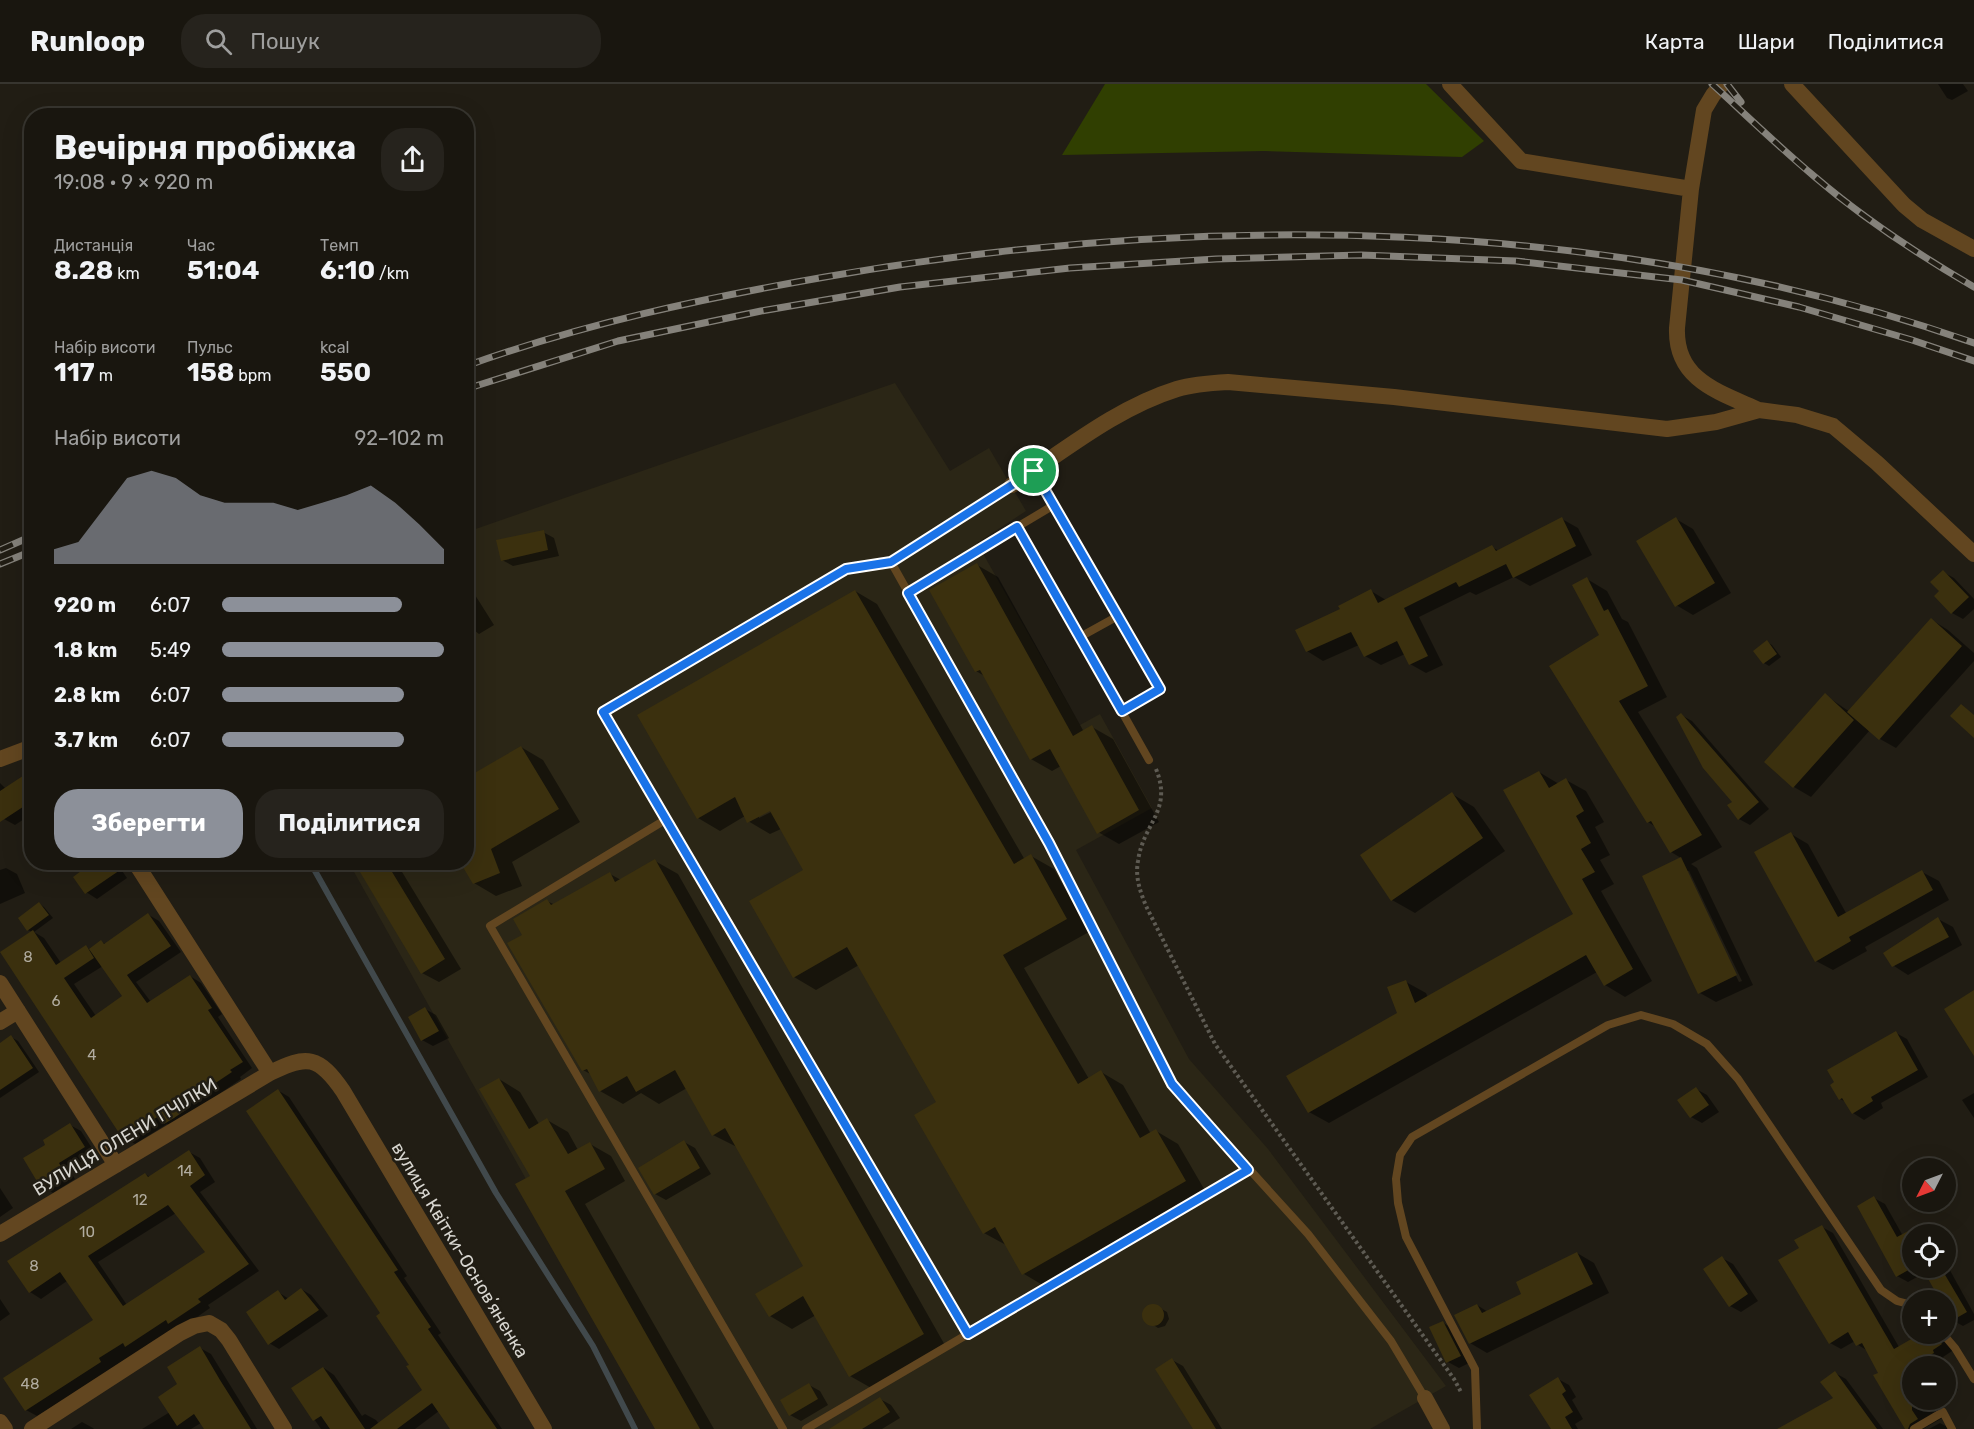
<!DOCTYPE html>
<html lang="uk">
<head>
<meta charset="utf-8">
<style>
  body { margin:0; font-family:Rubik,sans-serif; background:#26231d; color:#f1f3f6; height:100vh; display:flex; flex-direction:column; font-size:22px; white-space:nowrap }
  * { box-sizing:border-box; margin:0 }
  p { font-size:20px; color:#9f9f9e }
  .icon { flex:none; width:33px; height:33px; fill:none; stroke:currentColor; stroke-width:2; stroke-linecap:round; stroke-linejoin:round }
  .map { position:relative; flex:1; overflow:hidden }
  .drawer { position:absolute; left:24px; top:24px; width:450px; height:762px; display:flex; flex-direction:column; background:#19160f; border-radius:24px; box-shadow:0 6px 24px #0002,0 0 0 2px #37352f }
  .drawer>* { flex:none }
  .needle { width:39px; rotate:228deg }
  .controls { position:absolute; left:1902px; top:1074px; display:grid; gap:12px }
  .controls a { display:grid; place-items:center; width:54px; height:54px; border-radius:50%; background:#19160f; box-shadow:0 6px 24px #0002,0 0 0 2px #37352f; font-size:30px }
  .pin { position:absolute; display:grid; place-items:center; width:51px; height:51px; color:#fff; margin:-26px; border:3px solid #fff; border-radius:50%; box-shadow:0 2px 6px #0007 }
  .round { display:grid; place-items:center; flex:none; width:63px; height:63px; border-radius:24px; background:#26231d }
  .overview { display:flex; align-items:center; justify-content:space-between; height:102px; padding:0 30px }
  h1 { font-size:33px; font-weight:700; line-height:45px }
  .figures { display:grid; grid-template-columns:repeat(3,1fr); gap:9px; height:102px; padding:6px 30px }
  .figures div { display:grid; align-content:center }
  .figures b { font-size:26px; font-weight:700 }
  .figures small { font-size:16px; font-weight:400 }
  .figures p { font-size:16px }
  .chart { height:168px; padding:12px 30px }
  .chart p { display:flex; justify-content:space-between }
  .chart svg { width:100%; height:108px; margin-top:6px; fill:#8c9099; opacity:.7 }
  .primary-button { display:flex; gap:12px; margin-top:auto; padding:12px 30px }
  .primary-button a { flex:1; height:69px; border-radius:24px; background:#8c9099; color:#fff; font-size:24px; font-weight:700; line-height:69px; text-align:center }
  .primary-button a+a { background:#26231d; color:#f1f3f6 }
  ul { padding:0 30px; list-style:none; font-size:20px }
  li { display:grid; grid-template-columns:96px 72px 1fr; align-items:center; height:45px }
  li i { height:15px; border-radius:8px; background:#8c9099 }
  header { display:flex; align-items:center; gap:36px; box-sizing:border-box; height:84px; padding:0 30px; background:#19160f; border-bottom:2px solid #37352f }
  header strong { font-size:28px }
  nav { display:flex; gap:33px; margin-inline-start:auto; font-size:21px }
  .search { width:420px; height:54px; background:#26231d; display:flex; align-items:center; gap:15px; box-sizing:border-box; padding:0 21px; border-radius:24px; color:#9f9f9e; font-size:22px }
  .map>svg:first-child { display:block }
  .built { fill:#2b2616 }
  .green { fill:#303f01 }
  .shadow { fill:#0007; fill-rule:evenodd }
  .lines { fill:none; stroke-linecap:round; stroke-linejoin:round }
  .stream { stroke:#41494c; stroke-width:6 }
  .building { fill:#3b300e; fill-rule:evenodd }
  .path { stroke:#5e5b53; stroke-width:4; stroke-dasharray:3 3; stroke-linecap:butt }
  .service { stroke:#624620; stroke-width:8 }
  .minor { stroke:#624620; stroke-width:16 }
  .rail-casing { stroke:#85827b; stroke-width:7 }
  .rail { stroke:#211d14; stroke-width:4.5; stroke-dasharray:14; stroke-linecap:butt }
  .route-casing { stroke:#fff; stroke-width:12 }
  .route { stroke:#1a73e8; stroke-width:8 }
  .labels { text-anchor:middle; stroke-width:5; stroke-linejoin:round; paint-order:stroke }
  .number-label { font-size:15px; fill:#b1aca0 }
  .street-label { font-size:18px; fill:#d8d6d0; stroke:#211d14 }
</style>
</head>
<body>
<header>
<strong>Runloop</strong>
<div class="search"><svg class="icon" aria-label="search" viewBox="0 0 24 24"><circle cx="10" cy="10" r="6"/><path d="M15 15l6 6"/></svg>Пошук</div>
<nav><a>Карта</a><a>Шари</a><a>Поділитися</a></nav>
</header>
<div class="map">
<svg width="1974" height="1345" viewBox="0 0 1974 1345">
  <rect width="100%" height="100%" fill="#211d14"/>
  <path class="built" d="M895,299L950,387L989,364L1026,427L977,459L1080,641L1100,630L1152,724L1076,766L1189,975L1268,1065L1446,1302L1370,1345H666L349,779L466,778L467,448Z"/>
  <path class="green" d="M1105,0H1426L1484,57L1462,73L1264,67L1062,71Z"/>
  <path class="shadow" d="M1938,0H1963L1968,7L1952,16L1947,14Z
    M1562,435L1578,444L1592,471L1530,502L1514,493L1476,511L1470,508L1419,533L1443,581L1426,589L1410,580L1405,570L1381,581L1365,572L1359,561L1323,577L1307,567L1342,526L1371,507L1386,516L1492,463L1499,467Z
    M1676,435L1693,445L1731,509L1693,531L1676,521Z
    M543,448L554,454L559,472L513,482L502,476Z
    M977,481L998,493L1084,648L1092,643L1113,655L1159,738L1119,760L1098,748L1061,682L1052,687L1031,675L986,593L976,587Z
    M1943,488L1954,494L1974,515V525L1963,535L1952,529L1941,507Z
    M1587,495L1607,507L1622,535L1628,538L1667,613L1638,628L1722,763L1691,780L1697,784L1753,901L1716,918L1700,909L1681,774L1671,768L1656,743L1648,738ZM1686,787H1689L1742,897L1739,898Z
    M466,501L470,503L494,541L479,550L466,540Z
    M855,507L877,520L1025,776L1031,772L1054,785L1089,848L1024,884L1089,995L1101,988L1123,1001L1151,1050L1156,1047L1178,1060L1207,1110L1046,1203L1024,1190L1006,1161L984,1149L938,1018L859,881L816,906L794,893L805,786L781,745L770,750L748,737L745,732L720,747L698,734ZM776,723L777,725L759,734V731Z
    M1932,536L1948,546L1974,569V577L1896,664L1880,655L1870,646L1811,713L1794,703L1766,678L1825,611L1850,628Z
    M1767,558L1772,561L1781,573L1769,582L1764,579Z
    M1681,631L1692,637L1769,725L1750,741L1739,735L1730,721L1735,719Z
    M521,663L543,676L580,738L512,778L522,802L496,812L474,799L466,778Z
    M32,688V730L15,741L4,735L0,728V699L6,705Z
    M1539,688L1559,700L1566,696L1586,707L1604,738L1595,743L1610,771L1600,776L1614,800L1601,807L1652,897L1625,913L1605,901L1597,888L1329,1039L1309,1028L1399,930L1406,898L1426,909L1428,914L1575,831Z
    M1452,710L1474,723L1505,767L1415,829L1392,816Z
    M1791,750L1808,760L1846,829L1922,788L1939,797L1949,816L1865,863L1867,867L1833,886L1816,877Z
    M655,777L678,790L946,1263L873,1305L850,1292L816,1231L792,1245L770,1232L805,1183L737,1063L713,1051L687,1004L659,1020L641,1009L623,1020L600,1007L592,991L583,986L524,852L547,817L555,821L610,790L621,796Z
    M116,778L127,794L97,815L86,808Z
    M356,778H396L461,885L439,898L422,889Z
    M6,784L17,790L25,809L0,820V786Z
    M40,820L44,823L53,834L34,848L44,854L61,879L86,863L90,866L101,858L106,860L149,831L159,837L181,868L136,898L151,918L190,892L201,899L222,930L218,933L252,984L240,993L241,995L197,1025L176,1045L167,1040L135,1060L125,1054L2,868L32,848L28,846ZM103,882L124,912L96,932L74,900Z
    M1938,835L1953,843L1962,861L1908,891L1894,882Z
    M425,925L436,931L449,954L433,962L422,956Z
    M1896,949L1907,955L1928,993L1881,1019L1883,1024L1864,1036L1853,1029L1846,1018L1840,1015Z
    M11,953L18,957L39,988L0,1014V961Z
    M499,995L520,1008L539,1040L547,1036L568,1048L578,1066L590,1060L611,1072L625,1097L585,1120L714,1345H656L532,1093Z
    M1696,1005L1707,1011L1719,1028L1702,1039L1691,1033Z
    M279,1007L289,1013L407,1192L404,1194L441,1249L438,1251L502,1345H451L439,1327L415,1345H321L293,1305L324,1284L334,1291L362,1332L365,1330L376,1336L379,1340L424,1307L382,1230Z
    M1974,1009V1034L1962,1016Z
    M70,1041L81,1047L95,1069L69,1085L75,1095L53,1109L42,1102L48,1061Z
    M684,1058L695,1064L711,1090L666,1116L655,1110Z
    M189,1068L200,1074L215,1098L200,1108L259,1187L208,1221L210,1224L180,1245L37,1332L26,1326L95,1237L67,1197L41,1215L30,1208L145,1090L150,1093ZM176,1129L207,1168L127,1221L98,1178Z
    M0,1104L13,1124L0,1133Z
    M1874,1114L1885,1120L1903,1152L1918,1144L1929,1150H1912V1184H1946V1179L1974,1230V1236L1963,1242L1952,1236L1946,1223V1216H1942L1926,1188L1908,1198L1897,1192Z
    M1822,1143L1833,1149L1899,1263L1922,1250H1940L1952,1267L1943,1273L1958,1306L1946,1311V1282H1912V1316H1936H1934L1944,1333L1923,1345H1907L1868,1267L1858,1261L1855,1257L1841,1265L1830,1259L1801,1164Z
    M1577,1169L1594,1179L1609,1209L1487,1269L1470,1259L1456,1232L1477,1221L1488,1228L1523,1210Z
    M1722,1174L1733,1180L1758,1217L1741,1228L1730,1222Z
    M301,1205L311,1211L328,1232L279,1265L269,1259L278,1208L289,1215Z
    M0,1215L10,1230L0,1237Z
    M1154,1221L1167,1228L1169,1235L1165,1242L1158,1244L1146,1236L1144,1229L1147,1223Z
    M1442,1238L1453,1245L1471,1278L1459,1284L1448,1278Z
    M200,1264L211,1270L257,1345H205L201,1339L191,1345H142L170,1328L179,1301Z
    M1172,1276L1183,1282L1222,1345H1195Z
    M1835,1289L1846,1295L1883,1345H1802L1835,1314Z
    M1558,1295L1569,1301L1576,1313L1572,1316L1583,1335L1575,1340L1578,1345H1552Z
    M809,1301L820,1307L828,1321L801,1337L790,1331Z
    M880,1315L891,1321L900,1334L882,1345H832Z
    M82,1338L93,1344L94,1345H71Z
    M1940,1339L1951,1345H1929Z"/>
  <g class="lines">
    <path class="stream" d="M310,778L496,1109L593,1262L635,1345"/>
  </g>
  <path class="building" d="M1562,433L1576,462L1513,494L1506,480L1459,503L1456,498L1404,524L1428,572L1409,581L1397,557L1364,573L1351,548L1306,568L1295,546L1340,525L1338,522L1371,505L1378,519L1492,461L1496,467Z
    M1676,433L1715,499L1675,523L1636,457Z
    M544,446L548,466L501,477L496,456Z
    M977,479L1073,652L1092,641L1139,726L1097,750L1050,665L1030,676L980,586L975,588L929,506Z
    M1943,486L1969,513L1951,530L1934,512L1939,507L1930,498Z
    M1587,493L1604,527L1608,525L1648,602L1619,617L1702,751L1670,769L1651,737L1647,739L1549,582L1599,551L1572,501Z
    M855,506L1014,780L1031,770L1067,835L1003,871L1078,1000L1101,986L1140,1054L1156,1045L1186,1097L1022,1191L995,1143L983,1150L914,1031L936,1018L847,863L793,894L749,817L803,786L770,727L747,739L735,713L697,735L637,631Z
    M1931,534L1962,562L1879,656L1847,628Z
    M1767,556L1777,570L1763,580L1753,567Z
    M1825,609L1854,636L1793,704L1764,678Z
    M1961,620L1974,631V654L1950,632Z
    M1681,629L1759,718L1738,736L1727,721L1732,718L1703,684L1676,633Z
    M521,662L559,725L491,765L500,789L473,800L460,778H466V694Z
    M32,686V717L0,738V707Z
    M1539,687L1549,704L1566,694L1584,727L1576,732L1591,759L1581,765L1595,788L1582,795L1633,885L1604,902L1586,871L1308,1029L1286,992L1397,929L1387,903L1406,896L1415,919L1573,830L1503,706Z
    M1452,708L1483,754L1391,817L1360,771Z
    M1791,748L1838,833L1922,786L1933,806L1849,853L1851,857L1815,878L1754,768Z
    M1681,773L1737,891L1698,910L1642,792Z
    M655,775L924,1250L849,1293L803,1212L769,1233L755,1210L803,1182L725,1044L712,1052L675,986L636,1008L627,992L599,1008L587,985L582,987L507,859L522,851L513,835L542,818L547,815L551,821L610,788L615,798Z
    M93,778H125L126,782L85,810L73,793Z
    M354,778H386L445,875L421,890Z
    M39,818L49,831L27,847L18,834Z
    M148,829L171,862L127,891L147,919L190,891L212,924L208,926L243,978L230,986L232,988L187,1018L190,1023L174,1034L164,1040L159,1032L123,1055L0,868L33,846L56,881L86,861L94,874L64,894L91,934L122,912L89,865L101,856L104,860Z
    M1938,833L1949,853L1892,883L1883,869Z
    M1974,906V972L1944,925Z
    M425,923L439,947L421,957L408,933Z
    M1896,947L1918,986L1871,1013L1873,1017L1852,1030L1842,1014L1839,1016L1830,1001L1834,998L1827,986Z
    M11,951L33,984L0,1006V959Z
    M499,994L529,1045L547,1034L568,1070L590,1058L605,1085L565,1107L700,1345H655L515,1100L530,1092L479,1005Z
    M1696,1003L1709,1021L1690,1034L1677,1016Z
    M278,1005L398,1186L394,1188L431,1243L428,1245L497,1345H450L432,1319L397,1345H370L422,1306L406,1282L409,1281L376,1232L380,1229L246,1027Z
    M70,1039L85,1063L59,1079L65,1089L41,1104L23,1074L45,1061L43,1056Z
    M684,1056L700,1084L654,1111L638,1084Z
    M189,1066L205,1091L190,1102L249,1180L198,1215L201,1218L168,1240L166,1236L125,1263L123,1259L99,1274L101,1278L25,1327L3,1294L93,1236L60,1188L29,1209L7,1177L145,1089L148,1093ZM168,1121L205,1168L123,1222L88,1172Z
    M1874,1112L1897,1153L1912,1145V1184L1896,1193L1857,1122Z
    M1822,1141L1894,1265L1920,1250H1935L1942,1260L1933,1266L1934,1269L1912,1281V1326L1918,1335L1910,1340L1908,1345H1905L1873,1291L1878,1289L1862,1259L1856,1262L1848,1248L1829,1260L1778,1176L1799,1164L1794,1156Z
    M1577,1168L1593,1200L1469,1260L1454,1231L1477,1220L1482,1229L1521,1210L1516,1198Z
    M1722,1172L1748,1210L1729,1223L1703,1185Z
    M1922,1184H1941L1967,1228L1946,1240V1216H1940Z
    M301,1204L319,1226L268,1261L246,1228L278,1206L285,1216Z
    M1142 1231a11 11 0 1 1 22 0a11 11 0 1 1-22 0Z
    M1443,1237L1461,1272L1446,1279L1429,1243Z
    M200,1262L220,1296L251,1345H204L194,1330L177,1342L158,1313L177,1300L167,1283Z
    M1172,1274L1216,1345H1193L1155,1285Z
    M323,1283L365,1345H330L321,1332L313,1337L291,1304Z
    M1835,1287L1877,1345H1777L1833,1314L1820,1298Z
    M1558,1293L1566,1307L1562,1310L1573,1328L1565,1333L1572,1345H1551L1529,1311Z
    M809,1299L818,1315L789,1332L780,1316Z
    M880,1313L890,1328L862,1345H829Z"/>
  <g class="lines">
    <path class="path" d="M1156,685C1173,727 1143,739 1138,777C1135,793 1140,807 1146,822L1215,960L1454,1295L1461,1308"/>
    <path class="service" d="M1034,387L1118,532
      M1012,401L891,478L1049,759L1172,1000L1308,1150L1391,1257L1425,1314
      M1054,421L1017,443L1080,553
      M891,478L846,485L603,628L968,1250L1248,1086
      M908,509L1017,443
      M1122,627L1160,605L1118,532L1080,553L1149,676
      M665,736L490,842L783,1345
      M1943,1250L1955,1264L1974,1295
      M806,1345L968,1250
      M1477,1345L1475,1285L1406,1153L1398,1119L1396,1095L1400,1071L1412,1053L1608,941L1641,931L1673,940L1707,960L1738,995L1881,1206L1897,1217L1912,1221
      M1914,1345L1943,1328L1952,1345"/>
    <path class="minor" d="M1450,0L1521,77L1691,105
      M1722,0L1713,11L1704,26L1691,105L1677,244C1675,296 1719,308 1759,326
      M1792,0L1904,121L1922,136L1974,165
      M1012,401C1064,367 1116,324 1177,305C1194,300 1210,299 1228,298L1394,313L1667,345L1716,338L1759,326L1797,331L1833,342L1877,379L1974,470
      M0,675L32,663
      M135,778L270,989
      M0,899L116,1081
      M0,938L18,927
      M0,1150L270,989C307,970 319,972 343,1007L544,1345
      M1425,1314L1442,1345
      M0,1338L5,1345
      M32,1345L180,1249L194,1242L209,1239L221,1246L229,1256L284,1345"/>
    <g class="rail-casing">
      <path id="rail" d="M1712,0C1746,31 1779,63 1815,93C1863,134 1919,171 1974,203
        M1727,0L1741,18
        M466,282C582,240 704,214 825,193C1201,127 1611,131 1974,259
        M466,305L618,257L761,227L900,203L1070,184L1216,175L1361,171L1516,177L1682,196L1799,223L1912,256L1974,277
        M0,466L32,452
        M0,480L32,467"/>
    </g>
    <use href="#rail" class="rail"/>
  </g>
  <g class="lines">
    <g class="route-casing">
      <path id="route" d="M1034,387L1160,605L1122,627L1017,443L908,509L1049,759L1172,1000L1248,1086L968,1250L603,628L846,485L891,478Z"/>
    </g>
    <use href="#route" class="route"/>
  </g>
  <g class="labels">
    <g class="number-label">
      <text x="28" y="878">8</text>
      <text x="56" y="922">6</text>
      <text x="92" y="976">4</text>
      <text x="185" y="1092">14</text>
      <text x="140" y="1121">12</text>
      <text x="87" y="1153">10</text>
      <text x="34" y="1187">8</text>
      <text x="30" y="1305">48</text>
    </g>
    <g class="street-label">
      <text transform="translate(125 1053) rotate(-31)" y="6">ВУЛИЦЯ ОЛЕНИ ПЧІЛКИ</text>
      <text transform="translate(460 1166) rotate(59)" y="6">вулиця Квітки-Основʼяненка</text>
    </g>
  </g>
</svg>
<div class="controls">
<a><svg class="needle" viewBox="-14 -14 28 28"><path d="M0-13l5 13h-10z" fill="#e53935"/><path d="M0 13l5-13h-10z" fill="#9f9f9e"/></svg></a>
<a><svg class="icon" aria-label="locate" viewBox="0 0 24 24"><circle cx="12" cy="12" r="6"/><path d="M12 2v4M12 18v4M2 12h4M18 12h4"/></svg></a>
<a>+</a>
<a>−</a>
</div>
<div class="pin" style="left:1034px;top:387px;background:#1e9e55"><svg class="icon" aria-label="arrive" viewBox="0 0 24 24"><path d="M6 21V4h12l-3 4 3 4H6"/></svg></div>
<section class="drawer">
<div class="overview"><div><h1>Вечірня пробіжка</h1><p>19:08 · 9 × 920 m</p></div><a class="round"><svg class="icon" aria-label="share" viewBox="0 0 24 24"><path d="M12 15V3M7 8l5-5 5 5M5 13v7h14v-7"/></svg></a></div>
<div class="figures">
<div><p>Дистанція</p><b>8.28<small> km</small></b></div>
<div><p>Час</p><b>51:04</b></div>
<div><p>Темп</p><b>6:10<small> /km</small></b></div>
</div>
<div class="figures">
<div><p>Набір висоти</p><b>117<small> m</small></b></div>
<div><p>Пульс</p><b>158<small> bpm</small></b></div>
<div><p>kcal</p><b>550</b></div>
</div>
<div class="chart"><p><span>Набір висоти</span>92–102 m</p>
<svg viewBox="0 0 160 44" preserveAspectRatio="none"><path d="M0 44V38L10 35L20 22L30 9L40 6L50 9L60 16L70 19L80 19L90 19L100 22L110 19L120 16L130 12L140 19L150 28L160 38V44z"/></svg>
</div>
<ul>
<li><b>920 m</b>6:07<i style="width:81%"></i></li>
<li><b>1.8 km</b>5:49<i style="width:100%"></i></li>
<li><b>2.8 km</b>6:07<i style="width:82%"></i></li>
<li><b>3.7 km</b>6:07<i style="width:82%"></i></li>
</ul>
<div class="primary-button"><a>Зберегти</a><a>Поділитися</a></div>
</section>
</div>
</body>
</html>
